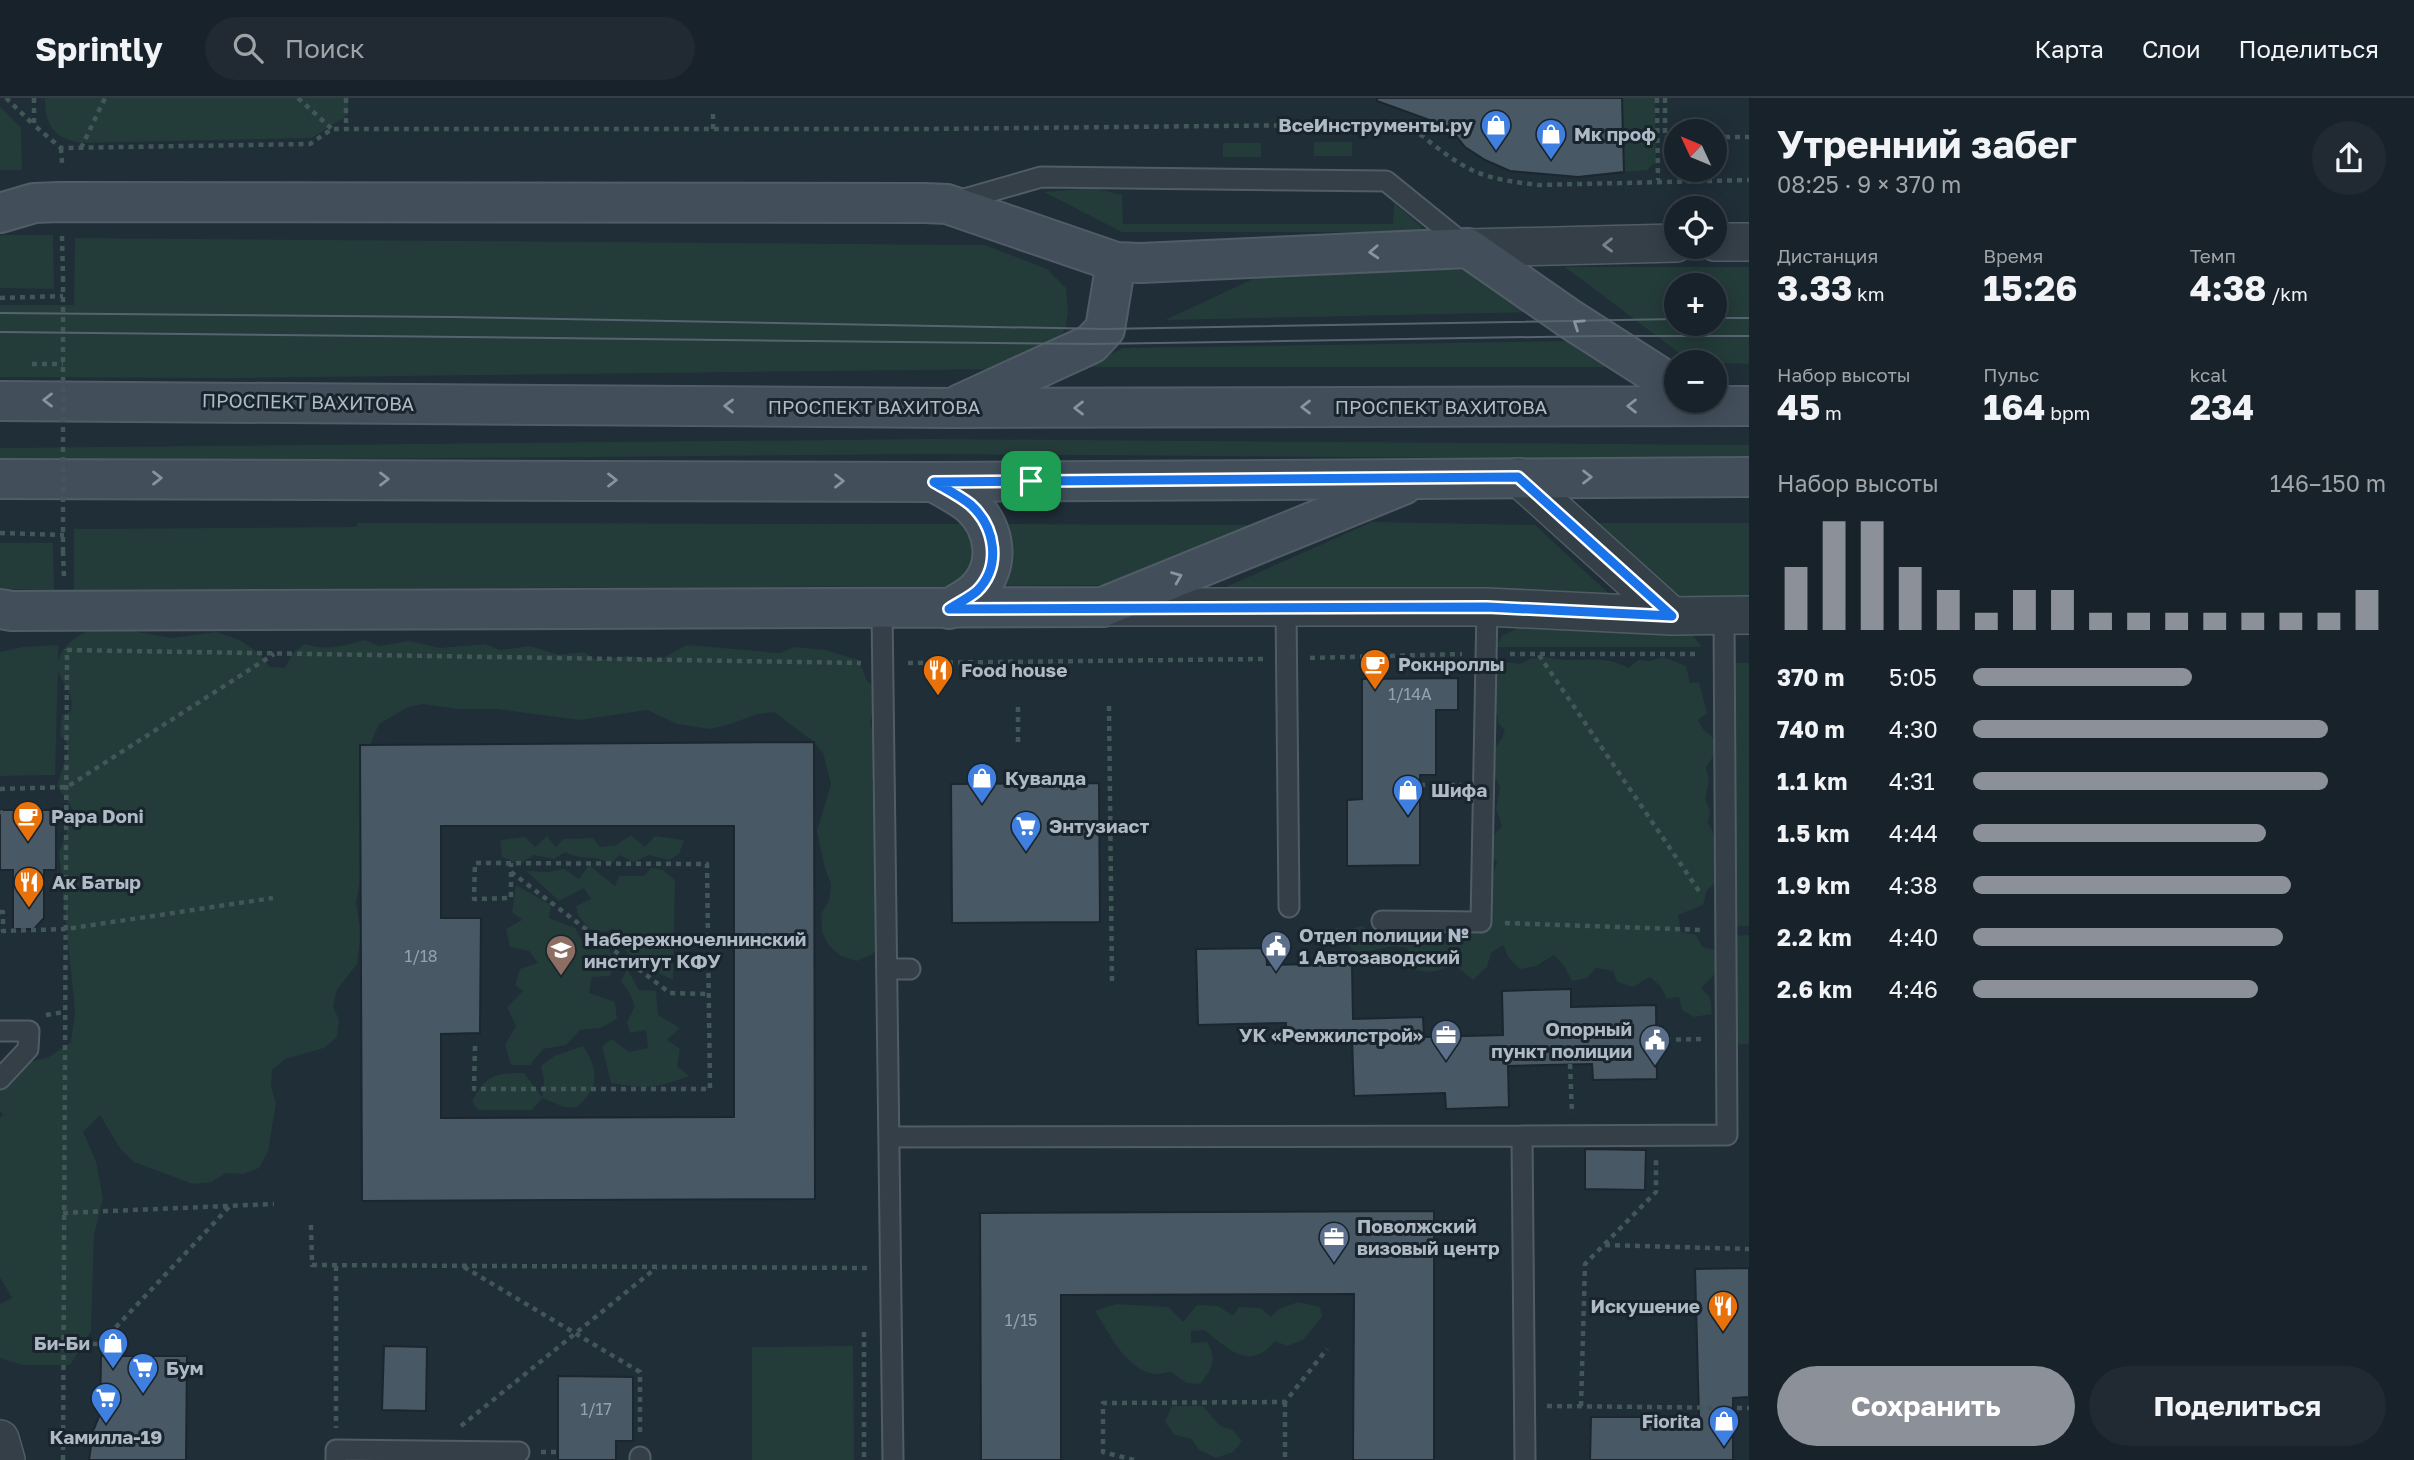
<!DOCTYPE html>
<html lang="ru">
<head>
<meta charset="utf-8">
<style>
  body { margin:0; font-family:"Golos Text",sans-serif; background:#212a32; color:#f1f3f6; height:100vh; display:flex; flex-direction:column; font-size:26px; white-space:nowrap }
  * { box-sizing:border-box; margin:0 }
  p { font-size:23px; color:#9fa4a8 }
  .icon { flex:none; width:38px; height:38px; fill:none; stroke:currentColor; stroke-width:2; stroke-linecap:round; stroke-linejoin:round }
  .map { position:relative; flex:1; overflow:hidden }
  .details { display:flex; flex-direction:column; background:#18222a; width:665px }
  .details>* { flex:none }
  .needle { width:46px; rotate:314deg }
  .buttons { position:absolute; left:1664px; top:21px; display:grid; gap:14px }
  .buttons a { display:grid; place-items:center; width:63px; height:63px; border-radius:50%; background:#18222a; box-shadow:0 4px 18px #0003,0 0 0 2px #363f47; font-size:35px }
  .pin { position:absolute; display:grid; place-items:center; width:60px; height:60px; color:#fff; margin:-30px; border-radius:14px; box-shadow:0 4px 10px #0006 }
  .round { display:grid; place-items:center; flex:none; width:74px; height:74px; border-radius:37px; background:#212a32 }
  .headline { display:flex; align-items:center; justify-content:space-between; height:119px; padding:0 28px }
  h1 { font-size:38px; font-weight:700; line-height:52px }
  .metrics { display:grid; grid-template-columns:repeat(3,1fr); gap:10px; height:119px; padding:7px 28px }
  .metrics div { display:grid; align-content:center }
  .metrics b { font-size:35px; font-weight:700 }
  .metrics small { font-size:19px; font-weight:400 }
  .metrics p { font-size:19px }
  .chart { height:196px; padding:14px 28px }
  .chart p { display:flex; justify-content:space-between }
  .chart svg { width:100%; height:126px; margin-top:7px; stroke:#8c9099; stroke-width:6 }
  .action { display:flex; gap:14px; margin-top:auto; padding:14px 28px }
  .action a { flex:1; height:80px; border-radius:42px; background:#8c9099; color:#fff; font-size:28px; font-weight:700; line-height:80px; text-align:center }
  .action a+a { background:#212a32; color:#f1f3f6 }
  ul { padding:0 28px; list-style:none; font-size:23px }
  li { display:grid; grid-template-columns:112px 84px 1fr; align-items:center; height:52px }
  li i { height:18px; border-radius:9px; background:#8c9099 }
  header { display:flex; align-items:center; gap:42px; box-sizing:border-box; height:98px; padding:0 35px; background:#18222a; border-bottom:2px solid #363f47 }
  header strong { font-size:33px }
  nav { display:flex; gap:38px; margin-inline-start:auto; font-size:24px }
  .search { width:490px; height:63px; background:#212a32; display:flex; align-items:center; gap:18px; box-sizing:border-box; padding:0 24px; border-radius:38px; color:#9fa4a8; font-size:26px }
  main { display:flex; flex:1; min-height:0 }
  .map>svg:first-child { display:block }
  .green { fill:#233b39; fill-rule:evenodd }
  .building { fill:#485864; stroke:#1b262f; stroke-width:2; fill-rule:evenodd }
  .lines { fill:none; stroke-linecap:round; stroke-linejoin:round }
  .service-casing { stroke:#515d66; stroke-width:23 }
  .minor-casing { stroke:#515d66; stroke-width:40 }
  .secondary-casing { stroke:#515d66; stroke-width:42 }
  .path { stroke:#425757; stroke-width:4.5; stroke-dasharray:5 5; stroke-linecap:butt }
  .service { stroke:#343f48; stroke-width:19 }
  .minor { stroke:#343f48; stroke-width:37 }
  .secondary { stroke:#424f5b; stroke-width:38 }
  .tram { stroke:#56646f; stroke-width:2 }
  .path-bridge { stroke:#425757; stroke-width:4.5; stroke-dasharray:5 5; stroke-linecap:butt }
  .oneway { stroke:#77838d }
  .oneway2 { stroke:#8895a0 }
  .route-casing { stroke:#fff; stroke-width:14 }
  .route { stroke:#1a73e8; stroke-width:9 }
  .labels { text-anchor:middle; stroke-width:6; stroke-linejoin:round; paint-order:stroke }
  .number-label { font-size:16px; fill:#94a2ad }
  .poi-label { font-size:19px; font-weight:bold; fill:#aebac5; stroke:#19242d; text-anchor:start }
  .street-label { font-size:19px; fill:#aebac5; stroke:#19242d }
</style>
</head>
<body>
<header>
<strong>Sprintly</strong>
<div class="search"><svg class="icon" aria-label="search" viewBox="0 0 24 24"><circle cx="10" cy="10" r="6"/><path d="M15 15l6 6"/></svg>Поиск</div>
<nav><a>Карта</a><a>Слои</a><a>Поделиться</a></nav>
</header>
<main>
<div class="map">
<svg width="1749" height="1362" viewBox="0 0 1749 1362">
  <rect width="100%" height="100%" fill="#202e38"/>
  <path class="green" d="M45,0H348V17L312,40L81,45C53,40 45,27 45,0Z
    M1622,0H1655L1656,64L1647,72L1624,74Z
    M0,8L21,30L22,72H0Z
    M1314,44H1352V58H1314Z
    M1223,45H1261V59H1223Z
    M1093,90L1122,97L1123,126H1393L1394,105L1421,128V134H1122L1044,94Z
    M0,137H53L54,191L0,190Z
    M75,140L985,147L1047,171L1066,190L1068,214L1066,228L1058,244L1009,271L225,280L0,279V207H74Z
    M1565,169H1749V266L1691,264ZM1676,187H1715V226H1676Z
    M1467,171L1540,214L1165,222L1268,174Z
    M1575,243L1607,269H1083L1123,250Z
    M931,341L1749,347V362L932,356L0,364V350Z
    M1372,424L1535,427L1618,504L1212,495Z
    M357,425L966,426L975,436V468L959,488L74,492V431L357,429Z
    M1593,425H1749V500L1686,504Z
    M1004,426L1249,427L1116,487L1000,488Z
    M0,445H53L54,492L0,491Z
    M99,527L172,540L216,534L239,542L259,555L270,569L285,570L293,555L305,546C327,553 343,548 365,542L379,548L409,543L440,550L485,546L500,552L530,548L559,557L584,554L597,562L628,558L659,562L687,547L780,555L794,549L825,552L859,562L867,583L880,595L870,624L879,658L872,685L884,730L874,763L883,795V845L872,856L857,863L841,858L829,848L822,834L821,816L829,803L831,786L824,767L817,733L831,686L823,655L814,644L774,614L758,616L727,627L710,631L677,626L647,612L580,622L497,611H458L423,606L408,609L379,626L364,661L366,757L356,804L361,835L359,851L357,866L337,892L333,908L339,922L337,939L324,950L285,961L272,972L271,989L276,1005L268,1054L259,1070L243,1076L226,1075L211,1084L193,1086L134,1064L121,1052L100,1017L83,1034L96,1063L103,1100L94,1137L91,1233L70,1267H23L0,1260V1206L12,1200L0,1179V1020L3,1016L0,1013V983L22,966L49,959L71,944L75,914L59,755L74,713L57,688L69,649L60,636L62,617L70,614C76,599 63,586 58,573L55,677L0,678V554L23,549L58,547V563C63,544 82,536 99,527Z
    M1522,528L1692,536L1702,549H1496L1502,538Z
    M1547,559C1576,567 1601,554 1628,570L1639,562L1650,563L1663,559L1686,568L1690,585L1699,584L1707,615L1698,622L1703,631L1714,641L1715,655L1706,670L1709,682L1705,701L1710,712L1708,725L1715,739L1717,783L1707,792L1703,807L1678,817L1681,834L1696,837L1702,849L1719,853L1714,877L1701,890L1710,899L1712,916L1694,919L1682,912L1679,899L1667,901L1661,889L1650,879L1633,889L1617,884L1613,873L1596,870L1587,880L1572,883L1565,869L1554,857L1536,868L1520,871L1509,860L1503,847L1491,855L1487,869L1473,882L1454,866C1441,873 1429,876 1416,872L1407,850L1394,848L1355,856L1346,844L1331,837L1336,830L1349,832L1361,828L1371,833C1389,826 1412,829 1431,833L1434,848L1442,847L1446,837L1460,831L1475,836L1489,828L1493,820C1487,804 1490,782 1497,765L1489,754L1491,741L1502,728L1496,711L1500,689L1490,670L1489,658L1502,640L1505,632L1498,625V618L1493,609V562L1520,566L1530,561Z
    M1731,565H1749V828H1732Z
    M631,737L645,749L655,738L684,742L679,756L669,762L649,757L634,764L619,757L611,766C591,755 585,764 565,754L554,761L534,757L520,766L502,759L500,742L525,739L535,749L547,738L556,749L563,741L593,740L600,749L616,747Z
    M589,767L615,788L619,778H644L651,770L663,772L675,782L673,882C642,866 627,864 614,830L606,834L589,831L578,817L576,808L591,801L584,790L559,803L526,773L548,774L564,771L579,781Z
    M516,787L551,807L549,820L575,830L587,852L608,849L616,866L610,878L592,879L589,895L615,904L617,921L600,930L580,932L566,947L543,951L530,967H511L505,947L516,928L507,909L523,893L515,887L520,871L538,865L529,853L510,849L506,831L522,822L512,814Z
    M1749,837V946H1739L1733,941V838Z
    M627,871L639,892L656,893L658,917L680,930L667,942L680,951L677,968L689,978C655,991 646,991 611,985L602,948L612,941L629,954L648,950L646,932L630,935L627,924L635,908L629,894L621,884Z
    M583,948C600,974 599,989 576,1010L564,1009L542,1000L532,1012H478L472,1004C485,977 495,975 524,975L542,999L544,983L541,968L554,958Z
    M1298,1204L1320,1209L1322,1219L1303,1242L1287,1248L1275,1243C1250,1275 1228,1250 1204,1232L1191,1233V1245L1207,1244C1218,1261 1212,1271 1200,1286L1187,1285L1171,1274C1164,1275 1156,1277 1149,1275C1123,1266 1109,1235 1095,1213L1116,1206L1168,1209L1183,1224L1197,1207L1218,1208L1233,1218L1239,1209L1261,1210L1271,1219L1277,1212Z
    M853,1248L854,1362H752V1249Z
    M1172,1308H1203L1220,1328L1233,1332L1242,1343L1233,1354L1216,1360L1199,1352L1192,1341L1175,1337L1165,1324Z"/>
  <path class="building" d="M1377,0H1622L1624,74L1578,79L1510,73L1485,62L1465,49L1449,29L1377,3Z
    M1458,580V612H1436V677H1420V767L1347,768V702L1362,701V581Z
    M814,644L815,1101L362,1103L360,647ZM441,728H734V1019L441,1020V936L480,935L481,820H441Z
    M1099,685L1100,824L952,825L951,686Z
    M0,712H56V772H44V820L34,831H13V772H0Z
    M1266,850L1267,867L1352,865L1353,921L1423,919L1424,939L1503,937L1502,893L1571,891V909L1656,907L1657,981L1593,982L1592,966L1508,968L1509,1009L1446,1011L1445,995L1354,998L1352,941L1286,942V925L1198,927L1196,851Z
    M1585,1051L1646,1052L1645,1092L1585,1091Z
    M1434,1113V1362H1353L1354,1196L1061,1197V1362H981L980,1115Z
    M1749,1170V1299L1733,1300V1362H1590L1591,1319H1699L1695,1171Z
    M384,1248L427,1249L426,1313L382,1312Z
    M101,1258H187L186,1362H89L93,1333L100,1316Z
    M558,1278L633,1279V1343H616V1362H558Z"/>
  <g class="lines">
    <g class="service-casing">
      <path id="service" d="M954,104L1041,79L1386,83L1465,147
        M1286,509L1289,809
        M882,512L893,1362
        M1382,823L1481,824L1487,509
        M887,871H910
        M0,933H29L28,951L0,981
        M1522,1038L1727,1037L1724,518
        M890,1039L1522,1038L1525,1362
        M336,1362V1352L519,1354
        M640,1362V1359"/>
    </g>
    <g class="minor-casing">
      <path id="minor" d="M1715,144H1749
        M1468,150L1676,145
        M1518,379L1672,518
        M1104,509H1487L1672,518L1749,517
        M0,1341L6,1362"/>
    </g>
    <g class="secondary-casing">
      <path id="secondary" d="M0,115L34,105L60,104L925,105L947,106L1116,164L1141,165L1468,150L1570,221L1676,289
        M0,303L951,310L1749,308
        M960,306L1091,246L1105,231L1116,164
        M0,381L934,384L1749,379
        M934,384C946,391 960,398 971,407C995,429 1002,468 976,493C969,500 958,505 949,511
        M0,511L12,513L1103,509L1403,387"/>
    </g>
    <path class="path" d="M6,0L33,26
      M34,0V27L61,50L310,46L332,31H926L1407,26C1428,42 1450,62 1474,73C1494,82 1516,84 1538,87L1749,82
      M298,0L332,31
      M346,0V31
      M1657,0L1658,82
      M1665,0V40L1676,39
      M713,16V31
      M1685,21V33
      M1715,39H1749
      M61,50L62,65
      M81,50L105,0
      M1686,72V82
      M62,138L63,179
      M0,200L63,198
      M32,266H63
      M0,435L64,437
      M63,453L64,479
      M67,552L861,565
      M1510,556H1700
      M1539,557L1701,796
      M1310,560L1462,556
      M908,565L1263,561
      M1109,608L1112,884
      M1018,609V646
      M1420,687H1461
      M0,691L67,689L274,556
      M0,713L2,715
      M511,774L670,895L707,896
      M0,814H3V833L66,831L273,800
      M1505,825L1703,832
      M46,917L64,914
      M1656,942L1704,941
      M475,948L474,991H710L707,766L475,765L474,801L511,800V765
      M1570,966L1572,1016
      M63,1115L274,1106
      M311,1127L312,1167L869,1170
      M1605,1147L1749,1151
      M336,1168V1330
      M464,1169L640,1274V1337
      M864,1234V1362
      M63,1246H100L230,1108
      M1285,1304V1362
      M1547,1308L1749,1310
      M1581,1308L1585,1166L1656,1094V1061
      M461,1328L656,1170
      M541,1354H558
      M63,1362L67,551
      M1134,1362L1103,1354V1305L1285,1304L1327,1251"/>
    <use href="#service" class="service"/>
    <use href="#minor" class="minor"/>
    <use href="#secondary" class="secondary"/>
    <path class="tram" d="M0,215L452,219L1105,231L1676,221
      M1715,220H1749
      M0,234L1091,246L1596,238H1749"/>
    <path class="path-bridge" d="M63,179V453"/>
  </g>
  <defs><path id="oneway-chevron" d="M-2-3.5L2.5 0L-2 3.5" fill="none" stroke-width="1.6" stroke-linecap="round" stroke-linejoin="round" transform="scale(1.75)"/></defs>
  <use class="oneway" href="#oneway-chevron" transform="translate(1608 147) rotate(179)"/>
  <g class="oneway2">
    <use href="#oneway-chevron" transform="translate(1374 154) rotate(177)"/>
    <use href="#oneway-chevron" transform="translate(1578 226) rotate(-146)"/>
    <use href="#oneway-chevron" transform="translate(48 302) rotate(180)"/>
    <use href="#oneway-chevron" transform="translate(729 308) rotate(-179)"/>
    <use href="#oneway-chevron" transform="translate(1632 308) rotate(180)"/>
    <use href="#oneway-chevron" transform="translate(1306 309) rotate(180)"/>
    <use href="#oneway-chevron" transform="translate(1079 310) rotate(180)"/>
    <use href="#oneway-chevron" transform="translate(1587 379)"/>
    <use href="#oneway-chevron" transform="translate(157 380)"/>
    <use href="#oneway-chevron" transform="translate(384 381)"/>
    <use href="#oneway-chevron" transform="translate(612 382)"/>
    <use href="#oneway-chevron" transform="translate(839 383)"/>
    <use href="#oneway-chevron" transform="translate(1177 479) rotate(-22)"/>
  </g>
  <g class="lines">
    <g class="route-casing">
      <path id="route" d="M1518,379L1672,518L1487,509L949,511C958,505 969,500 977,493C1002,468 995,429 971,407C960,398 946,391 934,384Z"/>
    </g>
    <use href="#route" class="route"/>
  </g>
  <defs>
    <g id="shop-pin" transform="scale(1.575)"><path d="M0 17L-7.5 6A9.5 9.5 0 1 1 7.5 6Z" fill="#3f7fe0" stroke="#19242d"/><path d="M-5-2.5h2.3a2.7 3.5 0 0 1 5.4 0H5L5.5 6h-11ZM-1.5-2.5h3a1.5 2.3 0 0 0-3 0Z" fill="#fff"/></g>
    <g id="cafe-pin" transform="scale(1.575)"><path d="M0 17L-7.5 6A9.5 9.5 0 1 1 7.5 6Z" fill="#e8710a" stroke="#19242d"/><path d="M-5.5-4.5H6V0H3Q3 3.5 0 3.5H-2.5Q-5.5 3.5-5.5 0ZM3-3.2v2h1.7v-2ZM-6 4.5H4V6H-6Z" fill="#fff"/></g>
    <g id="restaurant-pin" transform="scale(1.575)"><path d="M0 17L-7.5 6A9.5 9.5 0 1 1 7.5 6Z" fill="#e8710a" stroke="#19242d"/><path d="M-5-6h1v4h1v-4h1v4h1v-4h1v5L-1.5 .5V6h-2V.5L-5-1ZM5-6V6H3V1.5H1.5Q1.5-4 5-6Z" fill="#fff"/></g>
    <g id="supermarket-pin" transform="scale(1.575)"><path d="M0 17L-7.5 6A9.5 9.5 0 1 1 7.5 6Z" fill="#3f7fe0" stroke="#19242d"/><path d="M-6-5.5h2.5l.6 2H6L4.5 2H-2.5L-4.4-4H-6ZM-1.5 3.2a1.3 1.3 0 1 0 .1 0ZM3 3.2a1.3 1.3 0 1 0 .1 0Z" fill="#fff"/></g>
    <g id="civic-pin" transform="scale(1.575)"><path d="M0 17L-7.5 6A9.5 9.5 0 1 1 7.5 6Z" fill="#5c6f8a" stroke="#19242d"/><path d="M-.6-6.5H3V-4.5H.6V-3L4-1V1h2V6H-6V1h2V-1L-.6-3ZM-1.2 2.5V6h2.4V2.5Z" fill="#fff"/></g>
    <g id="university-pin" transform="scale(1.575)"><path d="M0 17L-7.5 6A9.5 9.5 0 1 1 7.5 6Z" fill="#8d6e63" stroke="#19242d"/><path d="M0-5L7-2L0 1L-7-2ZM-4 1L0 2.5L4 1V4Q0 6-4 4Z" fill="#fff"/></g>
    <g id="office-pin" transform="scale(1.575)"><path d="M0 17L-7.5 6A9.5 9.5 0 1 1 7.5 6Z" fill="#5c6f8a" stroke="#19242d"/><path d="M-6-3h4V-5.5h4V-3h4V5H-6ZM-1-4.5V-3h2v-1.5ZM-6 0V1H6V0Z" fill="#fff"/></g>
  </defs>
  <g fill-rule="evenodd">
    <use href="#shop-pin" x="1496" y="27"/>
    <use href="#shop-pin" x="1551" y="36"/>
    <use href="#cafe-pin" x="1375" y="566"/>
    <use href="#restaurant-pin" x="938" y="572"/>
    <use href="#shop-pin" x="982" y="680"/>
    <use href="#shop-pin" x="1408" y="692"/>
    <use href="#cafe-pin" x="28" y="718"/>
    <use href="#supermarket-pin" x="1026" y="728"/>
    <use href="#restaurant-pin" x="29" y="784"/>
    <use href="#civic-pin" x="1276" y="848"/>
    <use href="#university-pin" x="561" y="852"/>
    <use href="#office-pin" x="1446" y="937"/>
    <use href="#civic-pin" x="1655" y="942"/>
    <use href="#office-pin" x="1334" y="1139"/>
    <use href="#restaurant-pin" x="1723" y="1208"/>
    <use href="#shop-pin" x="113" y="1245"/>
    <use href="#supermarket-pin" x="143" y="1270"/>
    <use href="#supermarket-pin" x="106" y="1300"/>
    <use href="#shop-pin" x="1724" y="1323"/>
  </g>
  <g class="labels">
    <g class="number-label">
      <text x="1410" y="602">1/14А</text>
      <text x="421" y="864">1/18</text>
      <text x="1021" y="1228">1/15</text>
      <text x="596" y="1317">1/17</text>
    </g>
    <g class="poi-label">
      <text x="1473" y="34" text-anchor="end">ВсеИнструменты.ру</text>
      <text x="1574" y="43">Мк проф</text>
      <text x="1398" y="573">Рокнроллы</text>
      <text x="961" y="579">Food house</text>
      <text x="1005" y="687">Кувалда</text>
      <text x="1431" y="699">Шифа</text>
      <text x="51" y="725">Papa Doni</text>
      <text x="1049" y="735">Энтузиаст</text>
      <text x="52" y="791">Ак Батыр</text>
      <text x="1299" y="844">Отдел полиции №<tspan x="1299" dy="22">1 Автозаводский</tspan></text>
      <text x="584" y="848">Набережночелнинский<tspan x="584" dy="22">институт КФУ</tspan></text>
      <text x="1632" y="938" text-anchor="end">Опорный<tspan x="1632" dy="22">пункт полиции</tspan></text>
      <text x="1423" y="944" text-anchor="end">УК «Ремжилстрой»</text>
      <text x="1357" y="1135">Поволжский<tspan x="1357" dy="22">визовый центр</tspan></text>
      <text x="1700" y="1215" text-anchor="end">Искушение</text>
      <text x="90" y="1252" text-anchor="end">Би-Би</text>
      <text x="166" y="1277">Бум</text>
      <text x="1701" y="1330" text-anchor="end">Fiorita</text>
      <text x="106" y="1346" text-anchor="middle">Камилла-19</text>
    </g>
    <g class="street-label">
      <text transform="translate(308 304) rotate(1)" y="7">ПРОСПЕКТ ВАХИТОВА</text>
      <text x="874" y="316">ПРОСПЕКТ ВАХИТОВА</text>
      <text x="1441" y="316">ПРОСПЕКТ ВАХИТОВА</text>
    </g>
  </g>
</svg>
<div class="buttons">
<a><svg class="needle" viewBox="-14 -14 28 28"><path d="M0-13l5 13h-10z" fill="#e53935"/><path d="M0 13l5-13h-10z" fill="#9fa4a8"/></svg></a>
<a><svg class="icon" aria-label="locate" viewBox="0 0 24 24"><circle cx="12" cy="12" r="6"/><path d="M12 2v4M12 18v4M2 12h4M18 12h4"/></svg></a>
<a>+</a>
<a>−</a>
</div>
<div class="pin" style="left:1031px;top:383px;background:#1e9e55"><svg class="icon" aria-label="arrive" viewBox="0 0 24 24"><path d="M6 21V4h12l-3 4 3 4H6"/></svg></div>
</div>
<section class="details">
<div class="headline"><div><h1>Утренний забег</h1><p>08:25 · 9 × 370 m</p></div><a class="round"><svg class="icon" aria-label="share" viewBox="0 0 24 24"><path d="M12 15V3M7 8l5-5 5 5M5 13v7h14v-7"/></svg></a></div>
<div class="metrics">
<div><p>Дистанция</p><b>3.33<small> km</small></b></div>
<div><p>Время</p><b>15:26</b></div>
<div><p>Темп</p><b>4:38<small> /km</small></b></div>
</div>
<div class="metrics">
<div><p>Набор высоты</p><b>45<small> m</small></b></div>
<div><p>Пульс</p><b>164<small> bpm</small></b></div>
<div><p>kcal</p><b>234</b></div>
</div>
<div class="chart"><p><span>Набор высоты</span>146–150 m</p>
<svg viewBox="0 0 160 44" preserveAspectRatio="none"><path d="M5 44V22M15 44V6M25 44V6M35 44V22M45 44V30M55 44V38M65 44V30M75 44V30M85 44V38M95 44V38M105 44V38M115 44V38M125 44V38M135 44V38M145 44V38M155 44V30"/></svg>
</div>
<ul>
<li><b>370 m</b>5:05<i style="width:53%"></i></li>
<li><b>740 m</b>4:30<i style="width:86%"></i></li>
<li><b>1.1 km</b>4:31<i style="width:86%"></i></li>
<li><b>1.5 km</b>4:44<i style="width:71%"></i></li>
<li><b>1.9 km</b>4:38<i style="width:77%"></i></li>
<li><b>2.2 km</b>4:40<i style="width:75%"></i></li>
<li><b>2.6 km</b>4:46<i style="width:69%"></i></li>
</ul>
<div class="action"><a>Сохранить</a><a>Поделиться</a></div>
</section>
</main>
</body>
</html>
